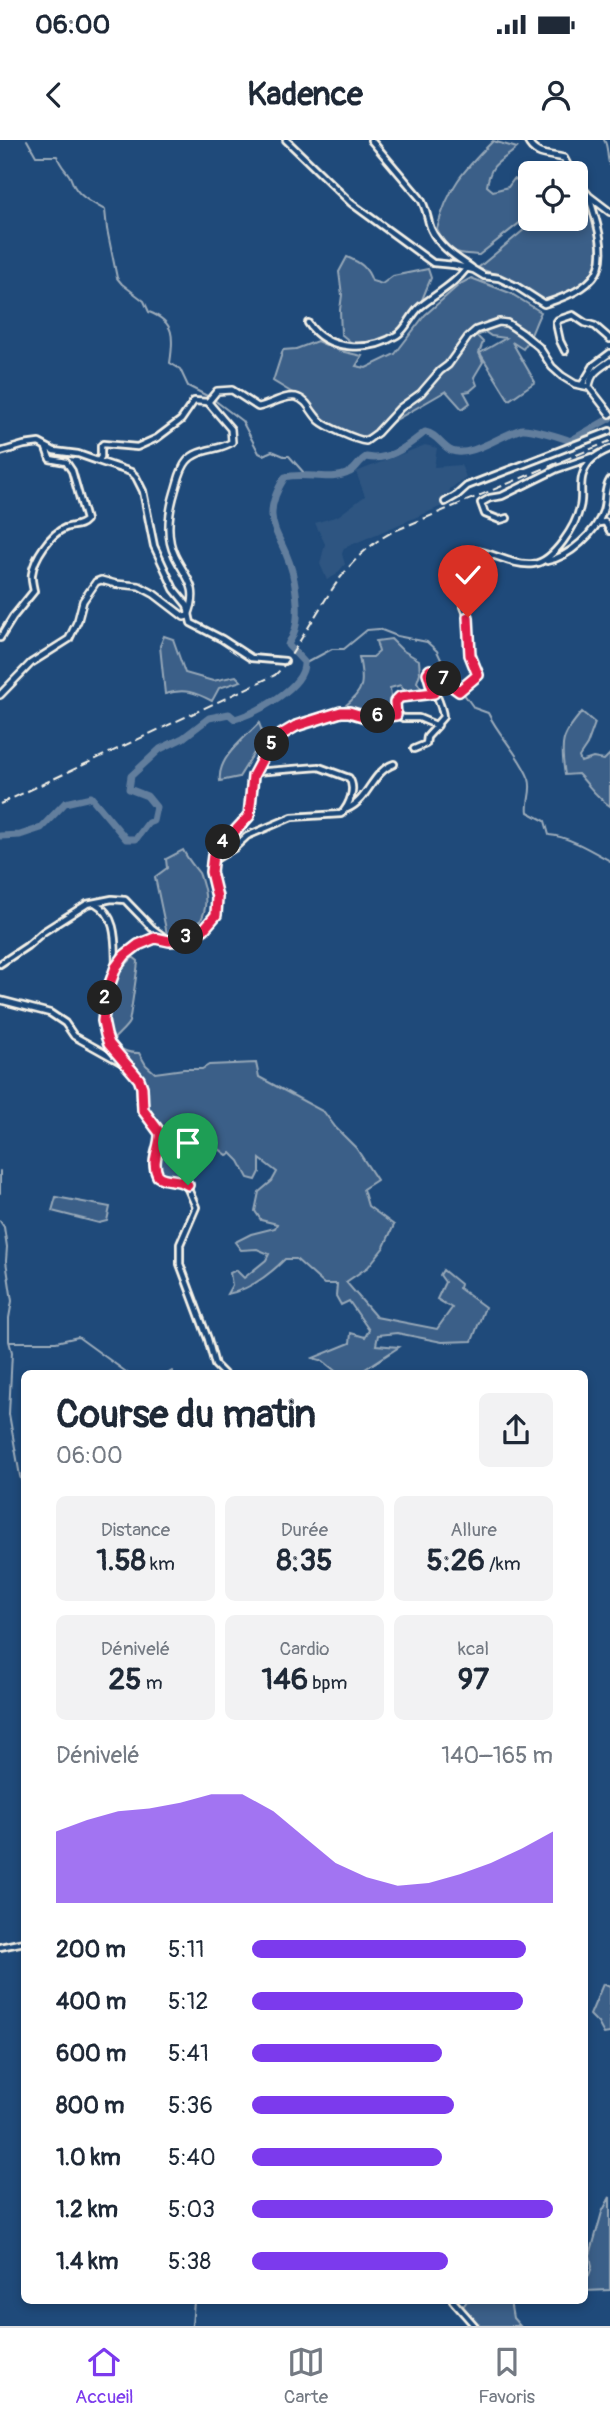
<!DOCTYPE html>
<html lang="fr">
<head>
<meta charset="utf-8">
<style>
  body { margin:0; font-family:Pangolin,sans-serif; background:#f2f2f3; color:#1f2937; height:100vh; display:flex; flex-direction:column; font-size:26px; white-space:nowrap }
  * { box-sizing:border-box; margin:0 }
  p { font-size:23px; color:#747a83 }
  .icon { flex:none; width:38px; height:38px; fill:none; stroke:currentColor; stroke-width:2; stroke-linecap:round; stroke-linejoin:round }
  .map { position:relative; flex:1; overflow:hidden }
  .side { position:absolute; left:21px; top:1230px; width:567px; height:934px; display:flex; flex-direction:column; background:#fff; border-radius:10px; box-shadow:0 4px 10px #0003 }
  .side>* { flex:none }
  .fabs { position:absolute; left:518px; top:21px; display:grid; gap:14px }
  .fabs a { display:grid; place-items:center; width:70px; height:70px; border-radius:10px; background:#fff; box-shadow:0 4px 10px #0003; font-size:35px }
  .pin { position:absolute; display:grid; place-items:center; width:60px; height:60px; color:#fff; margin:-72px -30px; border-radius:50% 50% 50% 0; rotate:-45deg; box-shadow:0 0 7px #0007 }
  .pin .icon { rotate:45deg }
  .km { position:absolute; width:35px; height:35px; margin:-18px; border-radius:50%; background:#222; color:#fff; font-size:19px; line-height:35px; text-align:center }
  .round { display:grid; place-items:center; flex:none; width:74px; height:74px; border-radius:10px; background:#f2f2f3 }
  .summary { display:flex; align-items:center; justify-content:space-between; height:119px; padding:0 35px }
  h1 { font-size:38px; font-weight:700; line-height:52px }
  .stats { display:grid; grid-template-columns:repeat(3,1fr); gap:10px; height:119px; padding:7px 35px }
  .stats div { display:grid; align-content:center; border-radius:10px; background:#f2f2f3; text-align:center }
  .stats b { font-size:30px; font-weight:700 }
  .stats small { font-size:19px; font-weight:400 }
  .stats p { font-size:19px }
  .chart { height:196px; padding:14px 35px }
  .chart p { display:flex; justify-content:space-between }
  .chart svg { width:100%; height:126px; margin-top:7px; fill:#7c3aed; opacity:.7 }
  ul { padding:0 35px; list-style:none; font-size:23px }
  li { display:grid; grid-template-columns:112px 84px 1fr; align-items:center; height:52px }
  li i { height:18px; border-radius:9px; background:#7c3aed }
  .status { display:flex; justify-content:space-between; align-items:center; height:49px; padding:0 35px; background:#fff; direction:ltr }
  .status svg { height:19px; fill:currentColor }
  header { display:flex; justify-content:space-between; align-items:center; height:91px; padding:0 35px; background:#fff; font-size:32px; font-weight:700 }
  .dock { display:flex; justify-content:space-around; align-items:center; height:98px; border-top:2px solid #e0e1e3; background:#fff; font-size:19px; color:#747a83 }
  .dock a { display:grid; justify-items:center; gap:4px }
  .dock .active { color:#7c3aed }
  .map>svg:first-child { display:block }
  .built { fill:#2d5581 }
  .green { fill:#3a5f88; stroke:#97a8b8; stroke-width:2 }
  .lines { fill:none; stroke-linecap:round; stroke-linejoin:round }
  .stream { stroke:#9cacbb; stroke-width:2 }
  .river { stroke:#627e9d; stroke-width:7 }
  .minor-casing { stroke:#f4f1e8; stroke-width:10 }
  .tertiary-casing { stroke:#f4f1e8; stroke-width:10 }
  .minor { stroke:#1f4a7a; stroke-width:4.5 }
  .tertiary { stroke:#1f4a7a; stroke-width:5 }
  .rail { stroke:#f4f1e8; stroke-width:2; stroke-dasharray:10 5; stroke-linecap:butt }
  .route-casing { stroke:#fff; stroke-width:14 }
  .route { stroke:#e11d48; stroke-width:9 }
</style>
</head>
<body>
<div class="status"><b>06:00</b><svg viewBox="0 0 49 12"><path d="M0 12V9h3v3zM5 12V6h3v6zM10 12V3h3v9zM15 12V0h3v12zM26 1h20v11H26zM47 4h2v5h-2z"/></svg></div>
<header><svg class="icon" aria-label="back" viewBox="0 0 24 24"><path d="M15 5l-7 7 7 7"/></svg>Kadence<svg class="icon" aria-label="person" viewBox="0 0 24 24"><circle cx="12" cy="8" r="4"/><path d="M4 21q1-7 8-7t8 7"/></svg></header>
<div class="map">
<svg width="610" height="2186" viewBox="0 0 610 2186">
  <rect width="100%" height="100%" fill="#1f4a7a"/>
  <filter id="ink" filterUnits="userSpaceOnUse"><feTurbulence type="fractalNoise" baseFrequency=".0143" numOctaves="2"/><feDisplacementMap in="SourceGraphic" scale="14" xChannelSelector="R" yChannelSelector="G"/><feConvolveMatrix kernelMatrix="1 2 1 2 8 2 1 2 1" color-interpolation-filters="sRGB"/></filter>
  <g filter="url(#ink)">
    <path class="built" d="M425,305L437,308L434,327L461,325L466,337L450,349L447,364L344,408L342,414L345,424L336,435L327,440L320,424L325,404L315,383L338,376L365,356L356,332Z"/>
    <path class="green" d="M493,1L517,8C501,23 491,20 487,46L493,51L508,47L514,39L530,45V61L526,68L527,77L479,115C452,113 450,114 437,89C448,47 463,31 493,1Z
      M576,49C592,68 604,107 602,132L591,142L547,166L513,141L478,128L537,79H576Z
      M347,117C361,123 367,127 372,141L382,144L393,136L428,129L431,138L417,172L398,196L375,202L353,204L341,194L340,170L342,155L339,132Z
      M471,138L510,153L541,172C534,185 532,197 523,209L512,202L535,242L509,260L480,213L506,198L491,196L485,192L477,196L483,202L479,213L483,222L474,237L477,245L470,251L464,252L470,263L462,269L446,251L373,293L359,298L327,282L309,263L273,241L283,210L296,209L317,201L340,211L362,216L356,226L366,228L395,214L425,175L460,144Z
      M164,496L173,499L185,533L213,541L236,536L241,541L219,548L212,561C195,552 184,548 165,554L160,506Z
      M391,499L402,510L419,520L420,533L417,542L423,551L407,554L406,549H403L401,545L390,548L393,575H359L345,570L344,567C365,550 364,542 359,517H373L379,512L376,501Z
      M582,572L595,583L587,605L579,617L581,622L593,618L604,620L610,614V666C596,657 589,645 578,634L565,635C560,603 561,596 582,572Z
      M259,583L264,597L239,637L220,641C217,618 244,599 259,583Z
      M183,710C188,720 193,725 199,733C201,737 202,744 204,749C210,777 196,796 168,799L155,737L167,728L166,719Z
      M133,817L138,821C138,826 130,878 129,882C126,888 118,894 114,899C120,911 127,913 139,913L146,925L155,933L184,929H202L209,925L256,923L259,937L324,972L336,988L356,1008L377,1040L363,1049L368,1066L394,1085L384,1107L368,1127L346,1142L376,1177L437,1189L452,1168L437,1159L445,1142L440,1135L443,1130L460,1144L459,1148L485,1167L472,1201L442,1202L397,1193L378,1195L376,1205L399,1207L362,1231L339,1234L323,1221L313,1218L350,1203L351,1193L365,1197L369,1190L349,1161L341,1165L336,1156L337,1144H324L296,1119H285C269,1135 250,1150 227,1154L232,1145L230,1133L236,1130L244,1138L266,1120L269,1114L257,1109L241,1110L235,1102L251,1094L275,1088L277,1084L261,1080L255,1071L259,1052L272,1041L277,1032L260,1019V1032L256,1040L248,1038L239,1021L231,1013L227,1015L219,1009L209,1013L194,1035L184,1037L164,1035L158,1026L162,990L147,965L142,941L130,925L109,911C108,888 101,861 114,839C119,831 127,824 133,817Z
      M56,1057L110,1067L107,1081L99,1083L52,1071Z
      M603,1844L610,1847V1893L604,1894L598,1883L590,1875Z
      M610,2057V2150L585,2151V2140L589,2135L592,2127L590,2115L602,2072Z
      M467,2161H510L513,2178L520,2186H476L462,2168Z"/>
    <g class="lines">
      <path class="stream" d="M27,0L36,16H57C60,25 64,28 69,35C71,38 72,42 74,46C81,58 93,63 105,70L107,89L117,138L122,144L144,161L149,172C175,182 174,197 170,223L180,229L188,246L213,259L242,281L259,313L263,315L272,311L284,316H289L305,334
        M604,0C609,7 606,17 610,26
        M304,524L332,509H344L367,490L379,489L397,496L427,502L437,511L445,528L474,568L488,573C499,596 520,615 529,639C533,651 526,661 528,672L545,681L549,695C568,696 594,712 610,721
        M0,1031V1053
        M0,1081L4,1087L7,1107L6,1121L12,1161L9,1178V1201L12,1212L9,1274L20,1336L24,1349
        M10,1202H56L78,1197L129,1234
        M167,1234L172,1231L174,1234
        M192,2186L194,2161"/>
      <path class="river" d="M0,696L20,695L41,688L65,663L91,657L126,699H136L148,683L153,681L156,667L147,656L129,649L131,636L160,609L183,598L209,578L229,574L235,579C256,573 306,547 304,522L288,505C289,501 292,499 293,495C300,480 297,456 294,440C287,395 254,386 285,337C306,331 330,343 350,332C356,329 359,321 366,317C389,322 407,306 425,292C437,294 441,306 452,311C471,318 502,294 522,289C529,288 562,297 570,301L610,278"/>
      <g class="minor-casing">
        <path id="minor" d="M286,0L351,63L433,123L454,125L474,130L484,136L499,138L516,146L544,164C610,143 610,122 589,57
          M371,0L420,58C427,68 427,79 431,89C439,107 456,117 472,128
          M308,183C327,212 370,212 397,195C407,189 411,174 421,166C436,154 455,144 467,128
          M565,211L560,201L556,183L558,180L573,175L585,183L595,186L610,199
          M582,245L594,225L610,213
          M0,312L24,305L39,303L54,311L78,314L98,321L101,317V306L103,304L137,307L157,298L181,280L194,261L208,262
          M98,321L131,332L136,337L143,351L154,406L174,449L187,465L191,483L222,499L251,518L285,521
          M445,362L457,355L467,346L610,291
          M507,378L500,380L485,374L481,363L490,358L502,356L557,329L592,317
          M599,383L605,382L610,391
          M547,421C569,417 596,393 603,371C607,359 603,351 610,340
          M0,498L13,477L34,451C33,446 31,439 32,434C34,418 50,394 65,388C73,385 80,387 86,380L72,331L66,322L50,319L46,308
          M397,574L403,578H419L436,585L443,577C442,561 430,547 428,531L438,534L459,551L478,535L470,515L468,477L449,428L452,422L475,411C493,412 511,426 533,424C554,422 576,385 580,367C583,356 579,344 583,334C587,320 598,314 610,309
          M414,609L426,604L427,597L438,585
          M347,669C369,660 371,632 394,624
          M214,720L234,708L247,696L292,677L341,674C350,665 356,648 349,638L319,627L255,632
          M95,763C118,776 115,803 116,827
          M163,799C147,797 132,807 122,820C105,841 95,882 111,906C119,918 132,925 139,939C144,949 139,961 143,971C147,979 157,983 160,991C165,1005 148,1019 156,1033C161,1043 176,1040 185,1042L196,1067L180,1104V1124L208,1199L215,1225L224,1234
          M0,824L27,806L43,792L87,764L112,759L125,760L152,788L169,801C180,802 184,797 193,793C241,775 201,743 213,716C220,700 240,692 249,677C253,670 251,659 252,651C253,630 263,608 280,596C290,588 338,569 349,572C353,573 356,575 359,576C369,579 386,578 396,575L395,562L400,557L434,553
          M0,860L50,873L65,883L74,896L126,925
          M0,1807L24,1802
          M453,2161L475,2186"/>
      </g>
      <g class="tertiary-casing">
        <path id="tertiary" d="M527,0C535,17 548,14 564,18L572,33
          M576,40L589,56L610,72
          M589,247C591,232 599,229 610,221
          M0,555L31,523L69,499L78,480L83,461L96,442L101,440L116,444L139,446L154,454L184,477L188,476C200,447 187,440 175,416C165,396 169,371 175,351C178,342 180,329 187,321C198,308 219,311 232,302L231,289L208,262L217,251L232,250L258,267C271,265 283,255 296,257C308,260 311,273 320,281C327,287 356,300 366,301L377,293L400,268L421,253L440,231L448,225L468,197L476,190L499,182L507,183L522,193L539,207L552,227L562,236L575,244L589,247L610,274"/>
      </g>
      <use href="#minor" class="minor"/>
      <use href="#tertiary" class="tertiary"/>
      <path class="rail" d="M0,664L275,535C286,525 293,512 301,499C328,457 346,417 392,392L610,301"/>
    </g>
  </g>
  <g class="lines" filter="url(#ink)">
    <g class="route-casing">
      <path id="route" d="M188,1045C179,1038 167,1042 158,1036C150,1020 161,1008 160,993L143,970L142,947L139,939L109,904L106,895L103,881L106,855L116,827L125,815L138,805L155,798L169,801L182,800L204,789L216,775L217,757L211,732L213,715L249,676L253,636L267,610L279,596L296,586L341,572H349L369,578L396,575L395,562L400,557L434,553L428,533L430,530L459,551L478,535L470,515L468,477"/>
    </g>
    <use href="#route" class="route"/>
  </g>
</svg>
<div class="fabs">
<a><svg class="icon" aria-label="locate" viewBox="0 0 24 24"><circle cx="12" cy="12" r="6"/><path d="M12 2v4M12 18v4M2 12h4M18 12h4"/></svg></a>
</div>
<div class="pin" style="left:188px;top:1045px;background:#1e9e55"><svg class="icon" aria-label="arrive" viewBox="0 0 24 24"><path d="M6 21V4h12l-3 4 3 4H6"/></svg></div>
<div class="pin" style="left:468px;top:477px;background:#d93025"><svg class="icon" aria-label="check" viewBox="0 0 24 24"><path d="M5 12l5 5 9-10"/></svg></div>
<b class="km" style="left:105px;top:858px">2</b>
<b class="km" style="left:186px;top:797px">3</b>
<b class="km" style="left:223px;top:702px">4</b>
<b class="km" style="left:272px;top:604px">5</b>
<b class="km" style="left:378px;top:576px">6</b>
<b class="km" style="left:444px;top:539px">7</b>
<section class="side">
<div class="summary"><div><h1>Course du matin</h1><p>06:00</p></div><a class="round"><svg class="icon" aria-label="share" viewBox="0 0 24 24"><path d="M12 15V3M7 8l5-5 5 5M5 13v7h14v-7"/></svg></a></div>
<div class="stats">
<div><p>Distance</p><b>1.58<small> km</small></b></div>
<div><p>Durée</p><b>8:35</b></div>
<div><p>Allure</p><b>5:26<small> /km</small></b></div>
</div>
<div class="stats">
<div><p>Dénivelé</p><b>25<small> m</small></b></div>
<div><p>Cardio</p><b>146<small> bpm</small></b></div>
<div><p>kcal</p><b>97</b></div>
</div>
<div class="chart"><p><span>Dénivelé</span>140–165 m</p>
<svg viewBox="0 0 160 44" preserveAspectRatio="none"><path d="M0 44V19L10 15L20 12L30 11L40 9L50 6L60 6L70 12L80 21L90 30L100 35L110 38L120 37L130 34L140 30L150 25L160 19V44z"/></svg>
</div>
<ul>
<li><b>200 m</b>5:11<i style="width:91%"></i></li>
<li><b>400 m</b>5:12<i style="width:90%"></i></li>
<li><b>600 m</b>5:41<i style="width:63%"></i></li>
<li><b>800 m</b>5:36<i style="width:67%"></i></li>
<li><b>1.0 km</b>5:40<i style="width:63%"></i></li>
<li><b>1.2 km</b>5:03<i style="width:100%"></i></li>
<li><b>1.4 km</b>5:38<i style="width:65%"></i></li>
</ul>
</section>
</div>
<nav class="dock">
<a class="active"><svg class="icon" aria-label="home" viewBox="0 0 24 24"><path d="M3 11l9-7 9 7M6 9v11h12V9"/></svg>Accueil</a>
<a><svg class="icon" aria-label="map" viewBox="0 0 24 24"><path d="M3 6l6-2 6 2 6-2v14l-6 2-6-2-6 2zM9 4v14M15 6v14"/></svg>Carte</a>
<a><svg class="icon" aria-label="saved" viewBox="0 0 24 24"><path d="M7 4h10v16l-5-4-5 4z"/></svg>Favoris</a>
</nav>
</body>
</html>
